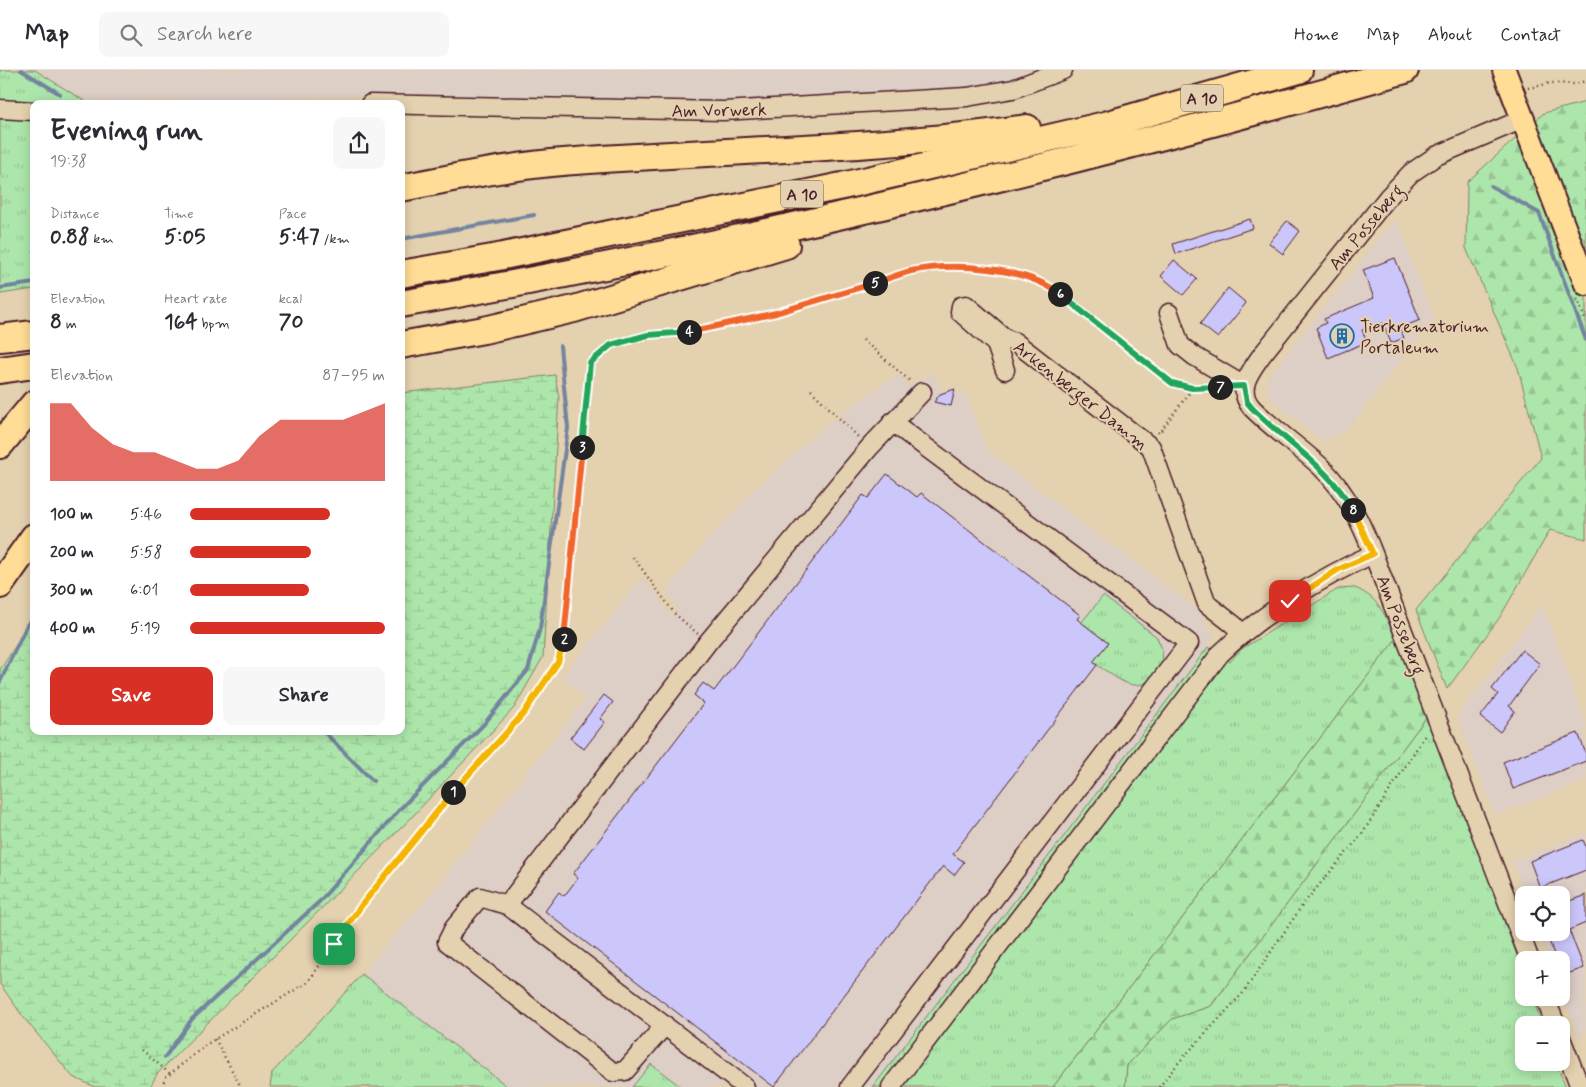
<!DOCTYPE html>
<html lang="en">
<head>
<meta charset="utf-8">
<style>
  body { margin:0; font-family:Mynerve,sans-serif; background:#f7f7f7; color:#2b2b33; height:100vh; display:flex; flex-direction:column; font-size:19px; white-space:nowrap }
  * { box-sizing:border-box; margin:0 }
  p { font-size:16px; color:#7c7c81 }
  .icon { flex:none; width:28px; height:28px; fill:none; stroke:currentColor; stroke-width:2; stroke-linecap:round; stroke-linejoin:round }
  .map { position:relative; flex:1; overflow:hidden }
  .sheet { position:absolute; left:30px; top:30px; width:375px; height:635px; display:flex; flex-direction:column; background:#fff; border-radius:10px; box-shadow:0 2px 12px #0003 }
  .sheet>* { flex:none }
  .buttons { position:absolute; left:1515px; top:816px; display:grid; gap:10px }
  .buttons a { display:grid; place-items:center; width:55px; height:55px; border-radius:10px; background:#fff; box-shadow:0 2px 12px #0003; font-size:25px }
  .pin { position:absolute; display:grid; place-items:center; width:42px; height:42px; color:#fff; margin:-21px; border-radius:10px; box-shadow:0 2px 8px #0006 }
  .km { position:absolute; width:25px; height:25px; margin:-12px; border-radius:50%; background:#222; color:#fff; font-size:14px; line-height:25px; text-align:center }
  .round { display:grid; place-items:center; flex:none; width:52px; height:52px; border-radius:10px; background:#f7f7f7 }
  .summary { display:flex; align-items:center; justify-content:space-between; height:85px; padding:0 20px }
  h1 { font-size:28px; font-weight:700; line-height:38px }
  .stats { display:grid; grid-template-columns:repeat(3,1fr); gap:8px; height:85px; padding:5px 20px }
  .stats div { display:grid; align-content:center }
  .stats b { font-size:21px; font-weight:700 }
  .stats small { font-size:14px; font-weight:400 }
  .stats p { font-size:14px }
  .chart { height:140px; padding:10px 20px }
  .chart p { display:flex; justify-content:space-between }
  .chart svg { width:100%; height:90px; margin-top:5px; fill:#d93025; opacity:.7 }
  .cta { display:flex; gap:10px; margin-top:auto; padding:10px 20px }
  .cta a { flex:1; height:58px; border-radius:10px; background:#d93025; color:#fff; font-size:20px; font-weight:700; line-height:58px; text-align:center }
  .cta a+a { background:#f7f7f7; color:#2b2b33 }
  ul { padding:0 20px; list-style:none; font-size:16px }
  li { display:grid; grid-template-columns:80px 60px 1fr; align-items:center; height:38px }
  li i { height:12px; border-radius:6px; background:#d93025 }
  header { display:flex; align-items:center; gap:30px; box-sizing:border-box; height:70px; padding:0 25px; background:#fff; border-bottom:1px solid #e1e1e2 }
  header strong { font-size:24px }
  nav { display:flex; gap:28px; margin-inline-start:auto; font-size:18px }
  .search { width:350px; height:45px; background:#f7f7f7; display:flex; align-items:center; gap:12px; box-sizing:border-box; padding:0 18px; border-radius:10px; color:#7c7c81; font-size:19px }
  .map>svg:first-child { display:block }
  .built { fill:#ddcec6 }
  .grass { fill:url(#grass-tufts); stroke:#7c826b }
  .forest { fill:url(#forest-firs); stroke:#7c826b }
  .wetland { fill:url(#wetland-marsh); stroke:#7c826b }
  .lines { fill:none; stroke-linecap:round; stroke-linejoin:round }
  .stream { stroke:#73849f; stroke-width:4 }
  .building { fill:#ccc7fa; stroke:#4a1f2b }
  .minor-casing { stroke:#4a1f2b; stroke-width:21 }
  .major-casing { stroke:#4a1f2b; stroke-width:26 }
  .highway-casing { stroke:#4a1f2b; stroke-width:30 }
  .path { stroke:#4a1f2b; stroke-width:2.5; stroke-dasharray:1 4; stroke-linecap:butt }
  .minor { stroke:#e4d1af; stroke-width:18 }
  .major { stroke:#ffdd96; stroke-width:22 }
  .highway { stroke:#ffdd96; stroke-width:26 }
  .split-1-casing { stroke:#fff; stroke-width:10 }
  .split-2-casing { stroke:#fff; stroke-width:10 }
  .split-3-casing { stroke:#fff; stroke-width:10 }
  .split-4-casing { stroke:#fff; stroke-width:10 }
  .split-5-casing { stroke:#fff; stroke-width:10 }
  .split-6-casing { stroke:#fff; stroke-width:10 }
  .split-7-casing { stroke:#fff; stroke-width:10 }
  .split-8-casing { stroke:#fff; stroke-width:10 }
  .split-9-casing { stroke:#fff; stroke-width:10 }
  .split-1 { stroke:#f5b400; stroke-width:6 }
  .split-2 { stroke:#f5b400; stroke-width:6 }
  .split-3 { stroke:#f0652b; stroke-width:6 }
  .split-4 { stroke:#22a559; stroke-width:6 }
  .split-5 { stroke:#f0652b; stroke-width:6 }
  .split-6 { stroke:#f0652b; stroke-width:6 }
  .split-7 { stroke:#22a559; stroke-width:6 }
  .split-8 { stroke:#22a559; stroke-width:6 }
  .split-9 { stroke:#f5b400; stroke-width:6 }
  .labels { text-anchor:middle; stroke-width:4; stroke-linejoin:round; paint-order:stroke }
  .shield { fill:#e4d1af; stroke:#785453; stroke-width:1 }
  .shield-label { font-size:16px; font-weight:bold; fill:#4a1f2b }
  .street-label { font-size:18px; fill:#4a1f2b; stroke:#e4d1af }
  .poi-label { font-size:18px; fill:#4a1f2b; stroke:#e4d1af; text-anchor:start }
</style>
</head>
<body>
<header>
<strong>Map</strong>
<div class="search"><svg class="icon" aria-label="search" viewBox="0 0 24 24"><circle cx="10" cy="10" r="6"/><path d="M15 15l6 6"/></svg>Search here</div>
<nav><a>Home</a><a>Map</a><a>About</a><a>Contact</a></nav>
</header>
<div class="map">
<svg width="1586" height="1017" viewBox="0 0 1586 1017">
  <defs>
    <pattern id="grass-tufts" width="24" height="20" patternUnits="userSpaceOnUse" patternTransform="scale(1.25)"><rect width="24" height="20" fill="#ade6ab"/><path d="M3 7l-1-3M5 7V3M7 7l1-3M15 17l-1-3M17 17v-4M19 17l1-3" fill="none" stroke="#96c593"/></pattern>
    <pattern id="forest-firs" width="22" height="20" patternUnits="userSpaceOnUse" patternTransform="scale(1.25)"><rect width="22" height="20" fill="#ade6ab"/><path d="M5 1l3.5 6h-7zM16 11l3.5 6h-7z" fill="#96c593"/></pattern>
    <pattern id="wetland-marsh" width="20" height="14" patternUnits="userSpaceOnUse" patternTransform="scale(1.25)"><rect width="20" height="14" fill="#ade6ab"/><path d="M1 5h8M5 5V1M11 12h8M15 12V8" fill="none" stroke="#96c593"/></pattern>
  </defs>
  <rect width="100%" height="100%" fill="#e4d1af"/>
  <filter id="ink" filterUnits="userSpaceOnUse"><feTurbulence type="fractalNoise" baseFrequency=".02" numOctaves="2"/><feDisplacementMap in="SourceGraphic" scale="10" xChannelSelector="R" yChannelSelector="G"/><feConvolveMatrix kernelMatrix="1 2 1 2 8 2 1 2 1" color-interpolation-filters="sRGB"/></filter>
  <g filter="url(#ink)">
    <path class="built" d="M35,0H1045L1016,10L969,19L722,31L364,26L87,32Z
      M1396,148L1434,250L1346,360L1323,371L1268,326L1267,308Z
      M931,302L943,322L952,320L966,325L987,381L1194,537L1204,548V551L1214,568L873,1017H681L651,994L632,1017H508L362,904L430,825L586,628L562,607L643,507L673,547L678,539L666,521L701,477L753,421L834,348L842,355L846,350L840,344L898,305L910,316Z
      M1542,535L1586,652V710L1495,745L1457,646Z
      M1586,763V959L1579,968L1561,920V890H1550L1539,863L1561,862V825H1525L1512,791Z"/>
    <path class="grass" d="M0,0H35L89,34H34V219L0,224Z
      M1355,518C1381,529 1384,545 1396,569L1053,1017H873L1208,577L1230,592L1240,580L1338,519Z
      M1103,526L1157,567L1162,579L1163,595C1145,621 1132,620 1108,602C1103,599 1095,595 1093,590C1087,580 1085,564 1081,553Z
      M1428,645L1524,904V928H1532L1543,955H1524V992L1556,993L1566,1017H1125L1127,995L1172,949L1211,936Z
      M362,904L508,1017H270L272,1003Z
      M651,994L681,1017H632Z"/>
    <path class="forest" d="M1586,32V469L1550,460L1500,547L1447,619L1416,540L1541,388L1518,298L1466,178L1467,112L1544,43Z
      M1396,569L1428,645L1211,936L1172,949L1127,995L1125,1017H1053Z"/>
    <path class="wetland" d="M555,305L559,328L543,587L514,638L409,750L157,1004L150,1017H95L73,1007L24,948L0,914V600L34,547V661H401V323Z"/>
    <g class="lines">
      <path class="stream" d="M21,0L60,24
        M1491,116L1539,143L1586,270
        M401,169L534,145
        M0,218L34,213
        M0,612L27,555L34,548
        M323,661L373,711
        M165,987L192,949L320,831L400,739L484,654L528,600L540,558L568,358L560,276"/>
    </g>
    <path class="building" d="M1250,149L1253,158L1176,184L1173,174Z
      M1287,151L1300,161L1283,184L1269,173Z
      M1395,188L1420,250L1400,258L1404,268L1391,273L1383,253L1362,260L1367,272L1328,288L1316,258L1326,253L1324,249L1374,228L1363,200Z
      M1174,190L1197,209L1183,225L1161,206Z
      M1228,218L1246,233L1218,268L1200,254Z
      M955,319L951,336L934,332L940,324Z
      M887,404L917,427L921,423L1080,545L1077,549L1108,573L1093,592L1097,595L953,784L964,792L954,805L943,796L774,1017L545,841L559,822L564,826L578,808L573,804L704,633L694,625L703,613L714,621L863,425L868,428Z
      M1522,580L1540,594L1509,636L1515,641L1500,662L1480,647L1498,624L1492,619Z
      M604,625L613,632L600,649L605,652L584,679L570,668Z
      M1578,663L1586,684V691L1513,719L1503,692Z
      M1583,770L1586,777V800L1540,818L1530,791Z
      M1586,825V853L1569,860L1584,898L1561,906V890H1556L1546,862H1561V834Z"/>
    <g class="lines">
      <g class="minor-casing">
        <path id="minor" d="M370,34L723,41L967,27L1013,19L1063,0
          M0,39L34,41
          M1523,49L1436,86L1411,103L1388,127L1261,286C1249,303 1236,320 1252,338C1273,359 1298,376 1320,396C1350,425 1365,461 1379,499L1530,890
          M1169,243L1180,275L1194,286L1244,316
          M1005,300L996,274L960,242L961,236L966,235L1006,269L1015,272L1151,377L1207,534L1234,555L1240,564
          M507,835L480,827L454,858L447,872L613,1002L625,1001L665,955
          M1545,928L1556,955
          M1561,968L1580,1017
          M745,1017L507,835L708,572L869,378L922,322
          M850,1017L1189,573L892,352
          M891,1017L1220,584C1261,544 1322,507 1373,484"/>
      </g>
      <g class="major-casing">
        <path id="major" d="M1504,0L1586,214"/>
      </g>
      <g class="highway-casing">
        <path id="highway" d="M401,118C451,108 501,98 551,93C709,79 870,81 1027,58
          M401,204L498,187L842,116L1105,55L1299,0
          M401,234C740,176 1074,94 1405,0
          M0,268L34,264
          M401,275L484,260L574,239L786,175
          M0,300L34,295
          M0,375L34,334
          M0,515L34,467"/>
      </g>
      <path class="path" d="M1528,18L1551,13L1574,14L1586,11
        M1577,229L1586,252
        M863,270L911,312
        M811,320L859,368
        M1158,362L1159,363L1192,319
        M633,487L675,544L698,564
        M215,969L241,1017
        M142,980L170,1004
        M163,1017L165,1008L207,974L308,912L361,836L464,709L524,643L558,592L566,562L590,293L611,275L648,265L696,262L776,243L912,201C954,195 1007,196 1046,214L1172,313L1192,318L1218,317
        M1159,1017L1180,991L1243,923L1304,833L1362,764L1426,664"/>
      <use href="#minor" class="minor"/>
      <use href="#major" class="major"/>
      <use href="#highway" class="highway"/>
    </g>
  </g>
  <g class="lines" filter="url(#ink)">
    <g class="split-1-casing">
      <path id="split-1" d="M334,874L361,836L453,722"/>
    </g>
    <g class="split-2-casing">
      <path id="split-2" d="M453,722L524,643L558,592L564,569"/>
    </g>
    <g class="split-3-casing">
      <path id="split-3" d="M564,569L582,377"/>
    </g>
    <g class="split-4-casing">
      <path id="split-4" d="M582,377L590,293L611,275L648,265L689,262"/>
    </g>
    <g class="split-5-casing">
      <path id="split-5" d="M689,262L776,243L875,213"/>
    </g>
    <g class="split-6-casing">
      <path id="split-6" d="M875,213C887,209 899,204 911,201C953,192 1026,197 1060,224"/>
    </g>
    <g class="split-7-casing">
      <path id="split-7" d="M1060,224L1172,313L1192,318L1220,317"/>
    </g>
    <g class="split-8-casing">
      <path id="split-8" d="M1220,317L1244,316L1247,332L1252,338C1286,373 1328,396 1353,440"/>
    </g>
    <g class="split-9-casing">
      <path id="split-9" d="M1290,531L1339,499L1373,484L1353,440"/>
    </g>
    <use href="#split-1" class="split-1"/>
    <use href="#split-2" class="split-2"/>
    <use href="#split-3" class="split-3"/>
    <use href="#split-4" class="split-4"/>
    <use href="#split-5" class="split-5"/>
    <use href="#split-6" class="split-6"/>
    <use href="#split-7" class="split-7"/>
    <use href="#split-8" class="split-8"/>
    <use href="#split-9" class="split-9"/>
  </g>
  <defs>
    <g id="building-ring" transform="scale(1.25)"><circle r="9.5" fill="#e4d1af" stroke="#1f6fb2" stroke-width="1.5"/><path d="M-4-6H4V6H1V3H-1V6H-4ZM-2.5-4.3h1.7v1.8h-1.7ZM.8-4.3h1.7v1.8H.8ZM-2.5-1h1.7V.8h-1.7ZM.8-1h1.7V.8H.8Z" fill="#1f6fb2"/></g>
  </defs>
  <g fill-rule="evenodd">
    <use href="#building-ring" x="1342" y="266"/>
  </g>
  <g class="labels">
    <g class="shield">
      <rect x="1181" y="14.5" width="42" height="27" rx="4"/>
      <rect x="781" y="110.5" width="42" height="27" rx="4"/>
    </g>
    <g class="shield-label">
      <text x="1202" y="34">A 10</text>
      <text x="802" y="130">A 10</text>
    </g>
    <g class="street-label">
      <text transform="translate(719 40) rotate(-1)" y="6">Am Vorwerk</text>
      <text transform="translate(1366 157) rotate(-50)" y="6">Am Posseberg</text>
      <text transform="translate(1081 325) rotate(38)" y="6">Arkenberger Damm</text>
      <text transform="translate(1401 555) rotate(69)" y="6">Am Posseberg</text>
    </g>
    <g class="poi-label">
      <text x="1360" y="262">Tierkrematorium<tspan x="1360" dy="21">Portaleum</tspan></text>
    </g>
  </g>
</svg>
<div class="buttons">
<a><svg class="icon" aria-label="locate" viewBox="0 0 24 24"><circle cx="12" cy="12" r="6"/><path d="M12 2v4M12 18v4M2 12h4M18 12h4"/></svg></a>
<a>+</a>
<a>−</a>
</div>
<div class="pin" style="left:334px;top:874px;background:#1e9e55"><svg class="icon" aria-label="arrive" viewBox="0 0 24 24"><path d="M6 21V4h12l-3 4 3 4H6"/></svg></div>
<div class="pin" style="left:1290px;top:531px;background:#d93025"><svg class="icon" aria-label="check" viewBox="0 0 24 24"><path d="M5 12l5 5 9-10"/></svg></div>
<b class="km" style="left:453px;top:722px">1</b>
<b class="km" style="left:564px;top:569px">2</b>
<b class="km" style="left:582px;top:377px">3</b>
<b class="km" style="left:689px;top:262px">4</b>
<b class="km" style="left:875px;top:213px">5</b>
<b class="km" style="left:1060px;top:224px">6</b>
<b class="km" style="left:1220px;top:317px">7</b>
<b class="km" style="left:1353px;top:440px">8</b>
<section class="sheet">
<div class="summary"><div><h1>Evening run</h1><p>19:38</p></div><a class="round"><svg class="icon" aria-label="share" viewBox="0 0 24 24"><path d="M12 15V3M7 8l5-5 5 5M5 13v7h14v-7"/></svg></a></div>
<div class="stats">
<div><p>Distance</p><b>0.88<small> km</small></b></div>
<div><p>Time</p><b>5:05</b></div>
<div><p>Pace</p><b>5:47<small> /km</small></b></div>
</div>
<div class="stats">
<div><p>Elevation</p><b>8<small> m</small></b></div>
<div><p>Heart rate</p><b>164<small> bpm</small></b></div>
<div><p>kcal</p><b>70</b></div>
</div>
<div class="chart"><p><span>Elevation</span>87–95 m</p>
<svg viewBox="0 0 160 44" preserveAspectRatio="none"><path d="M0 44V6L10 6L20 18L30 26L40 30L50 30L60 34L70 38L80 38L90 34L100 22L110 14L120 14L130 14L140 14L150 10L160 6V44z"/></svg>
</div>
<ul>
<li><b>100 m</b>5:46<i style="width:72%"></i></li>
<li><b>200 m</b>5:58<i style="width:62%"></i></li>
<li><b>300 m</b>6:01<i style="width:61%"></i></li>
<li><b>400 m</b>5:19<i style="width:100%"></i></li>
</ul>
<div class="cta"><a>Save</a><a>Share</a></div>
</section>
</div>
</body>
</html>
